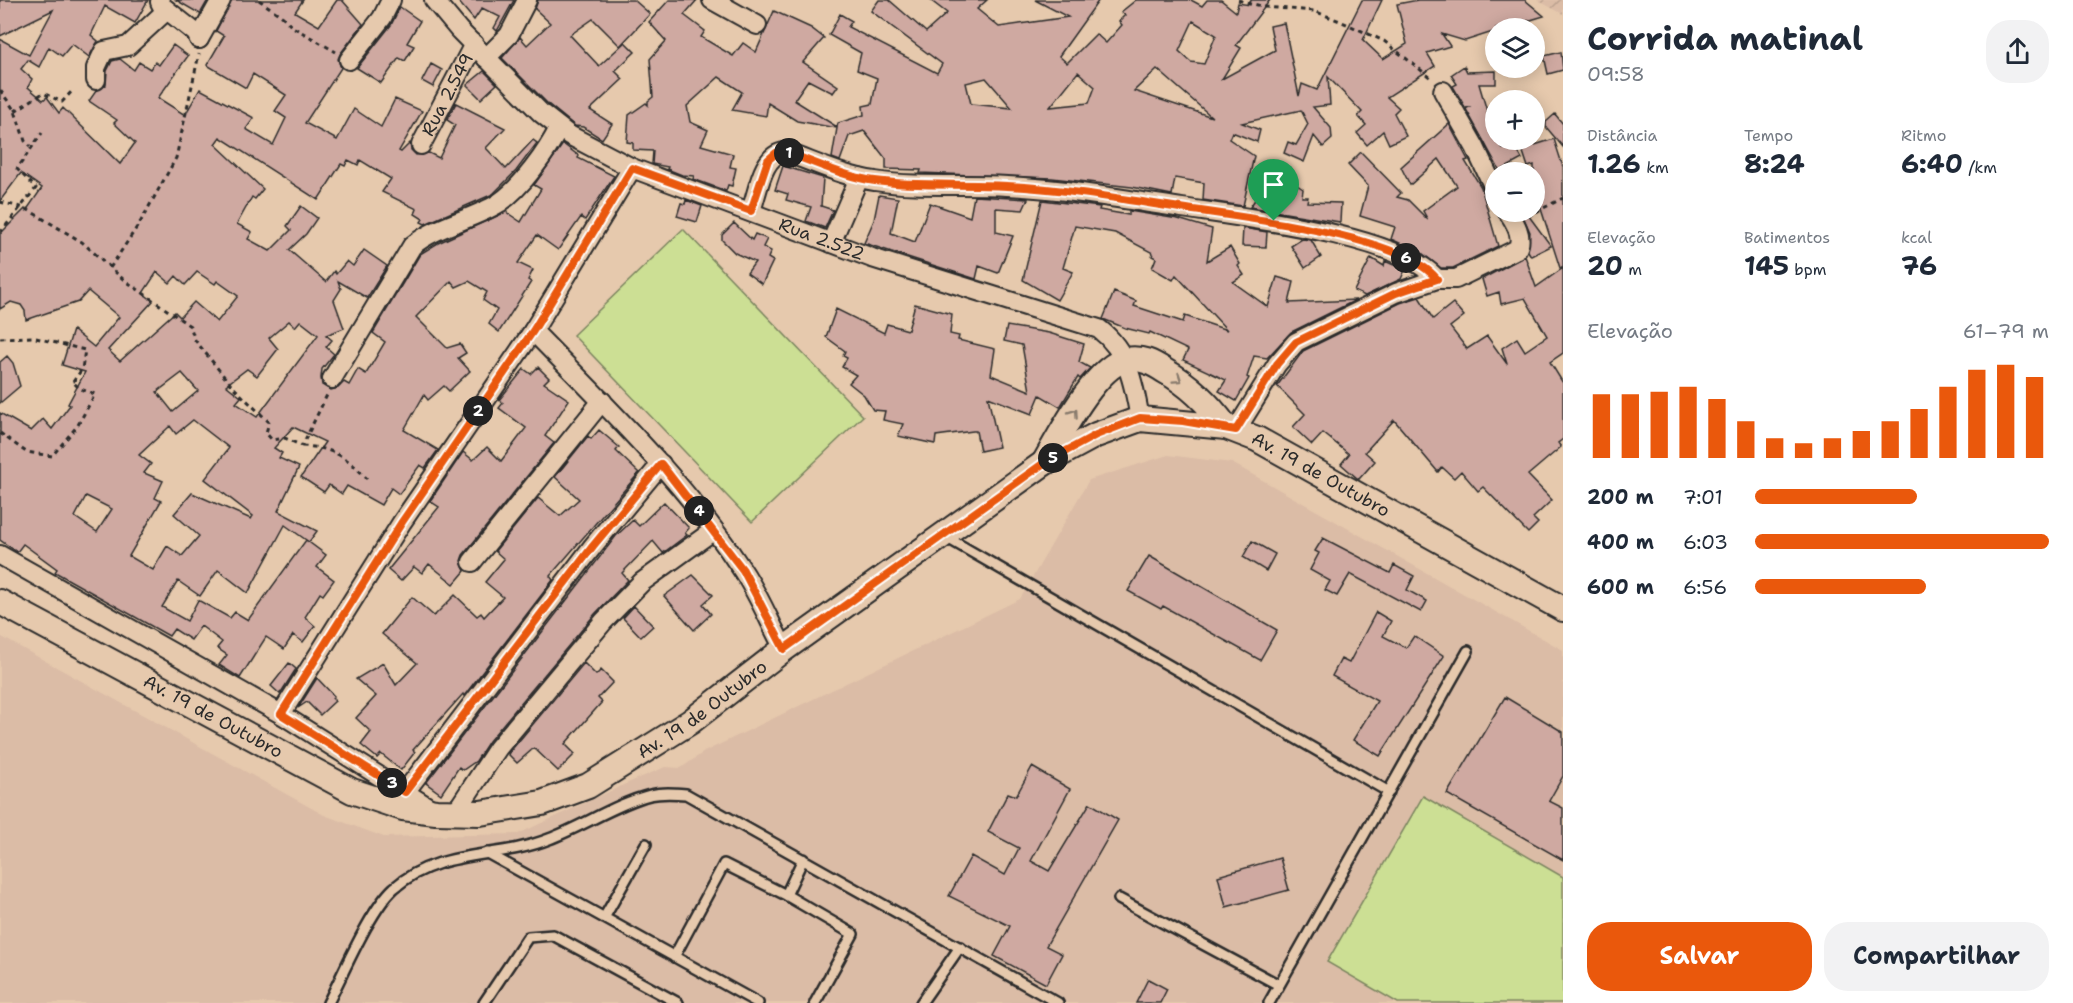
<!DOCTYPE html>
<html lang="pt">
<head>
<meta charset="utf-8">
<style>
  body { margin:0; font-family:"Shantell Sans",sans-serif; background:#f2f2f3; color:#1f2937; height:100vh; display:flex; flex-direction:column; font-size:22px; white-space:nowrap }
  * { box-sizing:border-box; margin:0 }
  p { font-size:20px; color:#747a83 }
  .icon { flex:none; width:33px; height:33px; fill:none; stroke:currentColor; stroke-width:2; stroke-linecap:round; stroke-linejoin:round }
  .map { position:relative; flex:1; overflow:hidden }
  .panel { display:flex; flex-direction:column; background:#fff; width:510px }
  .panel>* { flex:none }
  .controls { position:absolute; left:1485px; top:18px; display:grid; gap:12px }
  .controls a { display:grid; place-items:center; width:60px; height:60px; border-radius:50%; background:#fff; box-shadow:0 3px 15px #0003; font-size:30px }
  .pin { position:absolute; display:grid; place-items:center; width:51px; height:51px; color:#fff; margin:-62px -26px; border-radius:50% 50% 50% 0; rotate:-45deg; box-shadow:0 0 6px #0007 }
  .pin .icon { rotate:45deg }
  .km { position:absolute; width:30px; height:30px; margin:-15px; border-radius:50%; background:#222; color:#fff; font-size:16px; line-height:30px; text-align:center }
  .round { display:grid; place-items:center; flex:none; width:63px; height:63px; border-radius:24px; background:#f2f2f3 }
  .headline { display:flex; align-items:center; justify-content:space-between; height:102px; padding:0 24px }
  h1 { font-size:33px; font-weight:700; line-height:45px }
  .stats { display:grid; grid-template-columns:repeat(3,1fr); gap:9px; height:102px; padding:6px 24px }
  .stats div { display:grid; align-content:center }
  .stats b { font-size:26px; font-weight:700 }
  .stats small { font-size:16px; font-weight:400 }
  .stats p { font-size:16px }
  .chart { height:168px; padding:12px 24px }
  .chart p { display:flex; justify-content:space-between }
  .chart svg { width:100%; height:108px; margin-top:6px; stroke:#ea580c; stroke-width:6 }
  .primary-button { display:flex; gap:12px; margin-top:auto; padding:12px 24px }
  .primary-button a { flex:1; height:69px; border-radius:24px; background:#ea580c; color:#fff; font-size:24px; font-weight:700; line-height:69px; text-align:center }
  .primary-button a+a { background:#f2f2f3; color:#1f2937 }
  ul { padding:0 24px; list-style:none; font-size:20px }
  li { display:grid; grid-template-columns:96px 72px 1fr; align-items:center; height:45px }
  li i { height:15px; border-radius:8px; background:#ea580c }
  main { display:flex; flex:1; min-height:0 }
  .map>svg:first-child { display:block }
  .built { fill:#dbbca6 }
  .industrial { fill:url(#industrial-furrows) }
  .pitch { fill:#ccdf94; stroke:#7c8560; stroke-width:1.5 }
  .building { fill:#cfa9a1; stroke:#2b2b2b; stroke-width:1.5; fill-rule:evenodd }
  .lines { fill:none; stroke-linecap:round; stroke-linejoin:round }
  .lane-casing { stroke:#2b2b2b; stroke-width:14 }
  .street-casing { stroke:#2b2b2b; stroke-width:22 }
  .secondary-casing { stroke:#2b2b2b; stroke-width:28 }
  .path { stroke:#2b2b2b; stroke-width:3; stroke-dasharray:4.5 4.5; stroke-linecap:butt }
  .lane { stroke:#e6c9ad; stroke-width:9 }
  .street { stroke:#e6c9ad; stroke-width:18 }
  .secondary { stroke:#e6c9ad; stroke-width:24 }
  .oneway { stroke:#887a6c }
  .route-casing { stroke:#fff; stroke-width:12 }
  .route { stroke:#ea580c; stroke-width:8 }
  .labels { text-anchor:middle; stroke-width:5; stroke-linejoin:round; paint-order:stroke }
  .street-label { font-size:18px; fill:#2b2b2b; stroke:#e6c9ad }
</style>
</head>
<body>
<main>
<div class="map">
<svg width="1563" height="1003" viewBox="0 0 1563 1003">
  <defs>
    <pattern id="industrial-furrows" width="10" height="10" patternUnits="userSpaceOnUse" patternTransform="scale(1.5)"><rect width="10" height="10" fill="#dbbca6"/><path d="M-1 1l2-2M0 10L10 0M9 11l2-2" fill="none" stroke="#bca28f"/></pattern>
  </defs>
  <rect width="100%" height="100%" fill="#e6c9ad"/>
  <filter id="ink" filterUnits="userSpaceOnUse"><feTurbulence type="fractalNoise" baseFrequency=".0167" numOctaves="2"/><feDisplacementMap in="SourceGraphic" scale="12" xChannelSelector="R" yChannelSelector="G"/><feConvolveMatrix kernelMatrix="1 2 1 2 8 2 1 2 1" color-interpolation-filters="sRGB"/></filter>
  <g filter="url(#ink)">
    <path class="built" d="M1168,455L1232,463L1563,650V1003H0V636L324,815L384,837L518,834L630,782L665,767L681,768L704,752L1020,599L1089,480Z"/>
    <path class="industrial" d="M1537,0H1563V14Z"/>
    <path class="pitch" d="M683,229L863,416L752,522L573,335Z
      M1423,796L1563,877V1003H1398L1327,962Z"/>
    <path class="building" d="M0,0H148L135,23L105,6L91,35L98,41L89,57L72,44L62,56L49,47L39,67L28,60L21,69L32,79L28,87L43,100L47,97L59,113L63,108L120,164L135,143L114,123L117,120L89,101L96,91L106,85L107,71L112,61L120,59L134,70L139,62L150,69L155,62L159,65L173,45L188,56L158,98L185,115L200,89L254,118L246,129L273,145L286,118L275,111L286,95L253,74L246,88L207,65L224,36L216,31L232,0H303L295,12L319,26L337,0H342L363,24L340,54L338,59L341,68L305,123L337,140L354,109L381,127L395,99L422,111L399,151L401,152L410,143L411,150L416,155L429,153L439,158L455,125L447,120L456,103L505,128L486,148L506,169L533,140L537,143L516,171L493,194L425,224L421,222L423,219L415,214L417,209L382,192L391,179L360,160L358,165L348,160L345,166L341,164L318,200L220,137L215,144L263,189L255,199L252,197L237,224L252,232L248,239L270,251L291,230L287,226L301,206L317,218L306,234L289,250L326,282L334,271L336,274L347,261L353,266L364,250L387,266L367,298L338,281L341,289L334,300L344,328L326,335L332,340L326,347L334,354L322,369L321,378L322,385L331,390L338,388L344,382L349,385L358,369L366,374L385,342L373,333L420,254L438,243L506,212L521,222L541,189L534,185L563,144L579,156L578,158L614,176L585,220L581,217L558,250L537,235L518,263L533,270L528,280L531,282L499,332L489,324L497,310L483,300L487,292L469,281L456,287L451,281L416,317L447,348L460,344L466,353L458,358L470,371L449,391L444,386L428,400L424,395L404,430L438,450L425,468L420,465L399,494L391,488L381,505L347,486L342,494L329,485L324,492L301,477L325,442L293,427L274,448L282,453L279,458L299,467L278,511L317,531L309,542L285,525L248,593L218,570L200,596L178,581L162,607L187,621L198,600L230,618L235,612L248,620L306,540L326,555L317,567L334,580L323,595L320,593L305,617L315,626L303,642L293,635L284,649L266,637L240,678L219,665L227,655L217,648L222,642L201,626L191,640L174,629L169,636L55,572L57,569L23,544L17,552L0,540V413L31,431L43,419L52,429L70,405L68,404L85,372L62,365L73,330L94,347L119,317L88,291L78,302L26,320L25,311L21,305L11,302L0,309V234L25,209L26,211L42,188L21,173L0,201V39L29,55L53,10L0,36ZM157,272L170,283L176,276L185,285L197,272L215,284L217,281L238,296L217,322L194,302L180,317L175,312L120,361L108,350L153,301L143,293ZM289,321L295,327L300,321L318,335L257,417L236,403L241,397L226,385L247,369L257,376L278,349L269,338ZM182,373L198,391L173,412L157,392ZM193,420L229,448L205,479L253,516L251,519L192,493L174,514L199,536L182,556L167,546L153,570L129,556L161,501L155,498L163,481L144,473L151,464L139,455L170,426L176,434ZM86,496L112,509L97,532L75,517Z
      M176,0H208L200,14Z
      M457,0H514L497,31L494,28L500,17L482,8L474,20Z
      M538,0H634L650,14L620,46L593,19L570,35L599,66L625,42L635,52L615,71L623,79L590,110L612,124L602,139L583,127L575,126L548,104L502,58L520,37L527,45L550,23L535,9Z
      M669,0H697L684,15L705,31L701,37L733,56L743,43L756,52L774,11L811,28L824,38L803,62L838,86L833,93L808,80L794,100L837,127L838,123L864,115L863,106L872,104L877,78L857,70L861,53L829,35L840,14L852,21L848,27L937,73L942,64L871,11L879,0H889L926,32L947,13L930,0H987L977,9L999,27L1068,17L1035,0H1099L1059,56L1067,63L1096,34L1106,43L1122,25L1119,21L1125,15L1121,12L1136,0H1191L1202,6L1207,0H1221L1236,12L1238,3L1250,5L1251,0H1270L1236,45L1241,48L1222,79L1275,50L1270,26L1284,23L1299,96L1302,84L1317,90L1362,0H1382L1363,40L1383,59L1407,44L1397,4L1418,0H1525L1544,16L1504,28H1496V31L1465,41L1442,34L1450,46L1427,53L1435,66L1387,97L1399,108L1394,113L1406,136L1389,144L1383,131L1367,145L1357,133L1366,125L1358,116L1362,112L1328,77L1330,105L1313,107L1331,128L1332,139L1323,147L1314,136L1304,162L1284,153L1288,142L1296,145L1308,124L1301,110L1242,123L1260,130L1257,142L1232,132L1229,139L1254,156L1243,206L1203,200L1204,183L1175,178L1172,195L1132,187L1052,178L920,173L921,170L886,169V159L864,131L849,136L840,161L832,158L837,128L797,121L768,103L766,116L732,110L742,92L719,77L687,106L690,122L708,130L701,145L733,154L730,167L736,168L732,186L728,185L726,191L693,179L694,176L682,175L667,169L668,167L652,164L653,151L633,150V143L627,142L629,115L646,103L648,105V101L653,97L650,59L666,41L649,22ZM1193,21L1216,35L1204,64L1191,62L1179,51ZM1157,69L1212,117L1134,91ZM1078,72L1095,87L1089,103L1050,107ZM986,78L1012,108L971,104L966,83Z
      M400,7L420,21L407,43L414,46L405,61L399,58L381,83L357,68L391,25Z
      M1561,52L1563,70L1548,74L1544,56Z
      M431,64L442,70L433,87L422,81Z
      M1464,66L1467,72L1496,71V84H1479L1489,118L1496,112V140H1498L1503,149L1513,143L1522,159L1500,171L1466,109L1469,107H1465L1453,86L1457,84L1451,75Z
      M484,71L497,84L481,99L467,85Z
      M1555,114L1563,124V147L1546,127V122Z
      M1449,124L1468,160L1465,161L1481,187L1498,246L1453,268H1441L1423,254L1391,239L1395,227L1360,216L1368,186L1348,165L1361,152L1401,193L1397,197L1408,200L1428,220L1423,211L1457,186L1439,159L1410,185L1401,167Z
      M1554,139L1563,167V353L1550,362L1563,383V439L1558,443L1561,447L1528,475L1552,500L1533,518L1538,523L1528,533L1483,487L1478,491L1461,471L1454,478L1442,467L1438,472L1394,420L1365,452L1375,461L1359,479L1357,478L1341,464L1349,454L1323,433L1312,445L1293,427L1305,414L1277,386L1303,351L1400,303L1419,297L1433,319L1453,303L1464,316L1450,327L1467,349L1487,336L1507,364L1502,348L1517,338L1525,351L1547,336L1525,298L1501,304L1499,292L1487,296L1482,279L1525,256L1536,287L1563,268H1560L1542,212L1534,182V165L1528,167L1522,149Z
      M783,166L823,178L821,206L833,210L825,228L806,221L811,207L786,200L788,194L775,190Z
      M1275,170L1303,189L1302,197H1308L1307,202L1341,203L1340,222L1250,207Z
      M879,195L898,198L891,233L915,242L930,203L970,217L974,196L1028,199L1023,210L996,208V232L1013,236L998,273L979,266L976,279L864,243L874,220Z
      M686,200L702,206L697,222L677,216L681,203L685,204Z
      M1042,200L1100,207L1099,210L1129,215V211L1178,219L1212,229L1207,261L1230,247L1240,264L1238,266L1244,275L1233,282L1268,307L1277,277L1294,282L1289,303L1356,300L1291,332L1267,358L1254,356L1247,377L1249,378L1236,401L1219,391L1226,380L1183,360L1188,350L1150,332L1149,334L1125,328L1103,319L1114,292L1136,301L1134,306L1183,322L1185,316L1227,330L1176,275L1173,280L1152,268L1156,258L1152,256L1153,253L1115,233L1075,226L1063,268L1073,272L1057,300L1023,280Z
      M1521,212H1526L1551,246L1531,256L1528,251L1530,232Z
      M734,223L752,240L755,234L767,239L763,247L771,251L768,258L773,261L762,284L747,273L755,262L735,253L722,240V235Z
      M1243,228L1267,232L1266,247L1242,246Z
      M1302,239L1311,240L1321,257L1305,268L1291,246Z
      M1371,258L1384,266L1385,261L1405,270L1401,279L1365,296L1354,291Z
      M915,304L952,314L950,334L959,336L958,340L995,349L991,375L1030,391L1022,345L1004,341L1007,326L1049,333L1084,344L1079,362L1090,368L1080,379L1078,377L1060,407L1040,395L1032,414L988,397L999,447L980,451L976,431H973L936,436L935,444L898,436L903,424L883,420L885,411L873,410L864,395L849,383L856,375L842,367L847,358L843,356L845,351L826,337L836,309L884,333L887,324L908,330Z
      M7,356L13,363L20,386L0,403V362Z
      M538,367L549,378L544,383L569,400L545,436L554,443L463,555L461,561L465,571L454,584L429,564L422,573L414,567L401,581L388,570L439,507L430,501L463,452L473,460L487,447L501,461L526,428L499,408L503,403L499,400L524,369L531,374Z
      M599,430L619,447L616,451L639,473L550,576L553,580L464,696L463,694L413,750L415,752L401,770L381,754L377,758L361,745L371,732L356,718L376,696L356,679L383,663L396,685L417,663L382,634L412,597L434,616L455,595L477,616L481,613L484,617L503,597L485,582L504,559L495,551L538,498L560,516L579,499L555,477L588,436L591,439Z
      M664,502L689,528L685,533L687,535L663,553L653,541L622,573L628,580L595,614L489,741L476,761L463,770L459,767L441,794L426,783L616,536L633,520L639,526Z
      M1323,538L1390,573L1394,565L1414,576L1407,590L1427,601L1421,612L1350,574L1337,596L1325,590L1330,581L1310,570L1319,553L1315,551Z
      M1252,541L1275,554L1266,571L1243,557Z
      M1149,556L1277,630L1260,660L1163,606L1161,609L1128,591Z
      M693,575L713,595L703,604L711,614L694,630L664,596Z
      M634,606L653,626L641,637L623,618Z
      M1376,612L1391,621L1383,636L1406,648L1414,636L1444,656L1380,756L1353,740L1377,701L1332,676L1341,659L1349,663Z
      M289,663L296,669L280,694L271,686Z
      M584,663L596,675L601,670L613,682L598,698L602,702L565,744L575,754L558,771L534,748L517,763L508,754Z
      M317,678L334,696L332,698L335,701L320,715L307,702L298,708Z
      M1505,697L1563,732V776L1549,801L1563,808V860L1447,794Z
      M1032,767L1070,789L1031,861L1049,871L1090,803L1118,820L1046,946L1062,954L1046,984L994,956L1010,926L949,896L971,856L1005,875L1019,848L988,832L1008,793L1016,796Z
      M1280,858L1289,890L1226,907L1218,876Z
      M1148,979L1167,989L1160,1003H1136Z"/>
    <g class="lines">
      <g class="lane-casing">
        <path id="lane" d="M944,536L1389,792
          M487,853L758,1003
          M803,859L786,895L853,934L815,1003
          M1119,899L1279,985
          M604,918L646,844
          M674,957L724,864L786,895
          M328,1003C344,972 370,910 394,888C440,848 496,860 549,839C581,827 618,803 650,795C662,792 674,793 686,794L1058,1003
          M484,1003L528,937L553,935L678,1003
          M921,1003L960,947
          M1269,1003L1468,651"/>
      </g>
      <g class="street-casing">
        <g id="street">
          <path id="s1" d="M434,0L459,30L541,113L569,135L632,168L872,258L1099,329C1128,351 1134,384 1140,419"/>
          <path d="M712,0L757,25"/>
          <path d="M160,2L162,6L196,33L199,39"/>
          <path d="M199,39L221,0"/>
          <path d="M486,58L509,35L527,0"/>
          <path d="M349,60L382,18L391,0"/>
          <path d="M96,80V68L104,51L128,46L167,10"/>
          <path d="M1443,91L1475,147L1496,192"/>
          <path id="s2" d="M421,145L474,44"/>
          <path d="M751,211C758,192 762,154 785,152C814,162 845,177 875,181C919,188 963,183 1007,186C1066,189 1124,199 1182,208C1241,217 1400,235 1437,279"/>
          <path d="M831,243L859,178"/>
          <path d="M533,331C606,406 683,480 741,568C758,593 770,623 784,649"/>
          <path d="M332,379L412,246C437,225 472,220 499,203C522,187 547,152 559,128"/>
          <path d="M1236,430L1277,364L1296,342L1396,293L1437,279H1456L1517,249C1524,238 1515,222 1508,212"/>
          <path d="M0,555L281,714L433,810"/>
          <path d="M472,562L602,401"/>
          <path d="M281,714L402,522L533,331L632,168"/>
          <path d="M405,792L593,546L661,464"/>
          <path d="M455,813L498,748L604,621L642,582L714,530"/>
        </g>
      </g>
      <g class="secondary-casing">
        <g id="secondary">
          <path d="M1044,463C1059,437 1096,365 1126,360C1142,357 1153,363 1165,371C1190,385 1209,404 1226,427"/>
          <path id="s3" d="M0,602L352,791L403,808L436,812L480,813L542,803L588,786L690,722L784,649L1044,463L1096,435L1140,419L1226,427L1257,439L1563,609"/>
        </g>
      </g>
      <path class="path" d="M259,0L283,17L291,26L336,52
        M1238,0L1265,7L1314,11L1340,21L1384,41L1431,78
        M0,90L15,111L25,141L30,146
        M15,111L43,93L62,102L74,89
        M0,202L25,208L82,242L123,279L190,326L195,340L231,385L269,422L266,433L272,440L285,438L302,446L327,395
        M1528,216L1563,198
        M0,233L36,188L17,169L42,133
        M110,268L141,221L176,158L199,54
        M0,338L32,337L85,350L82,369L73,382
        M0,433L26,452L52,456L78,425L95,394L80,389L73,382
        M302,446C331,447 348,457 367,479"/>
      <use href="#lane" class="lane"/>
      <use href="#street" class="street"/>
      <use href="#secondary" class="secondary"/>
    </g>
    <defs><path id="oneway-chevron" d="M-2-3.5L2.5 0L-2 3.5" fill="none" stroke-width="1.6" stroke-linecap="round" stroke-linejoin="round" transform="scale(1.5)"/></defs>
    <g class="oneway">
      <use href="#oneway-chevron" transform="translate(1178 379) rotate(34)"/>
      <use href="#oneway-chevron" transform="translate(1074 413) rotate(-55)"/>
    </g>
  </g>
  <g class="lines" filter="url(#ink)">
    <g class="route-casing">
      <path id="route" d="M785,152C814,162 845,177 875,181C919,187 963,183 1007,186C1067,189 1127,200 1187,209C1244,218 1401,235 1437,279L1396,293L1296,342L1277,364L1236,430L1183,421L1140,418L1096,435L1044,463L784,649L743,570L661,464L593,546L405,792L281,714L402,522L533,331L632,168L751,211L768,160L776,153Z"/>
    </g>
    <use href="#route" class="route"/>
  </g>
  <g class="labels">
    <g class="street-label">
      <text dy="6" stroke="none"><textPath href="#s2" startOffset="57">Rua 2.549</textPath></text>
      <text dy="6" stroke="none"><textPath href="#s1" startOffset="465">Rua 2.522</textPath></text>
      <text dy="6" stroke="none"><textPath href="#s3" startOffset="1500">Av. 19 de Outubro</textPath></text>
      <text dy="6" stroke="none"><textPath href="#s3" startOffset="780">Av. 19 de Outubro</textPath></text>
      <text dy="6" stroke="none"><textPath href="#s3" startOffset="242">Av. 19 de Outubro</textPath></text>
    </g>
  </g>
</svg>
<div class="controls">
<a><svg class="icon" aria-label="layers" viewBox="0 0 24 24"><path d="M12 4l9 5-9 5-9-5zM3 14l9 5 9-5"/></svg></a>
<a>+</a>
<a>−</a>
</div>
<div class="pin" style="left:1274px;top:221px;background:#1e9e55"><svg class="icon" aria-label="arrive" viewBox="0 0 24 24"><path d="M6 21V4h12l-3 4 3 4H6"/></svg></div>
<b class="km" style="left:789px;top:153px">1</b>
<b class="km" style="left:478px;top:411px">2</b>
<b class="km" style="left:392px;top:783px">3</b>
<b class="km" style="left:699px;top:511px">4</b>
<b class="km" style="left:1053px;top:458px">5</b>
<b class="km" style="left:1406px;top:258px">6</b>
</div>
<section class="panel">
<div class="headline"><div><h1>Corrida matinal</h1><p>09:58</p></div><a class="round"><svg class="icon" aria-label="share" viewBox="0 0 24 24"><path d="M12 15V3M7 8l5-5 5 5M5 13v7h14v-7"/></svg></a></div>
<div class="stats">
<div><p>Distância</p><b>1.26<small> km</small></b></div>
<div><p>Tempo</p><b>8:24</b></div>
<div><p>Ritmo</p><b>6:40<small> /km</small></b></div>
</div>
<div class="stats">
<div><p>Elevação</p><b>20<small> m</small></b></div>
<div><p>Batimentos</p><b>145<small> bpm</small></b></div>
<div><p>kcal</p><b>76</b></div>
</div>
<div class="chart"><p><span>Elevação</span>61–79 m</p>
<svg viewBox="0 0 160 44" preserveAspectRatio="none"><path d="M5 44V18M15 44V18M25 44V17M35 44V15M45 44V20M55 44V29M65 44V36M75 44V38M85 44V36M95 44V33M105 44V29M115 44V24M125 44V15M135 44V8M145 44V6M155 44V11"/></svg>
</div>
<ul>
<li><b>200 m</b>7:01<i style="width:55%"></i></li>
<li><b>400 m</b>6:03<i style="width:100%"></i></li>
<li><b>600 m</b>6:56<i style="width:58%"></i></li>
</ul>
<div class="primary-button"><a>Salvar</a><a>Compartilhar</a></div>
</section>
</main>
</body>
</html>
